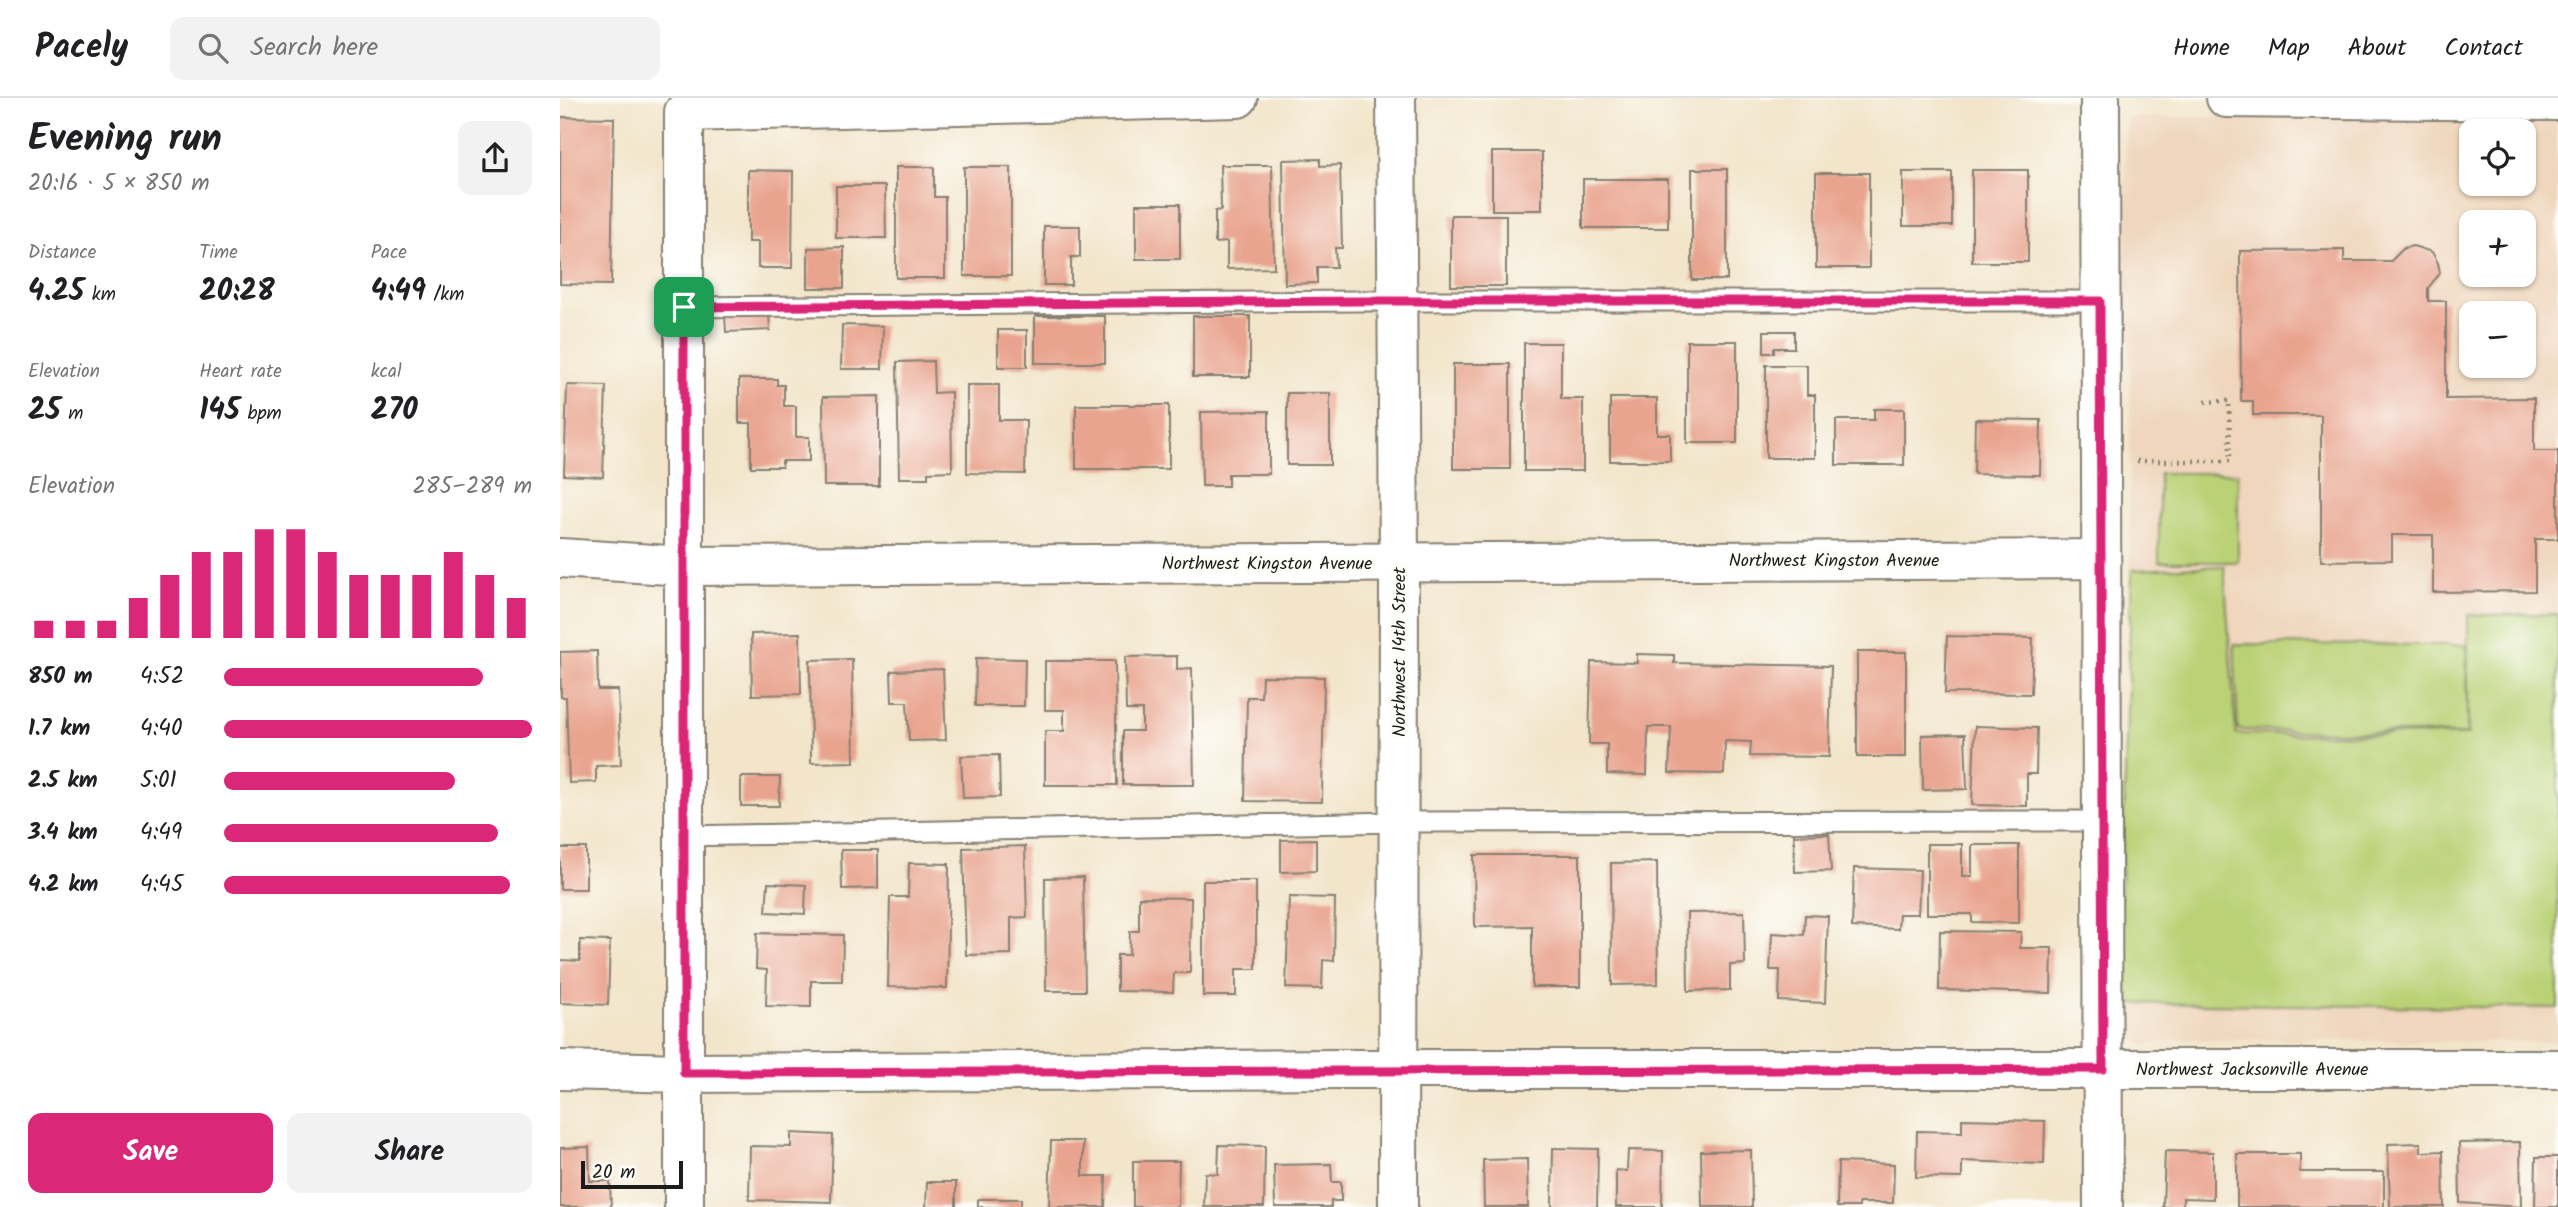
<!DOCTYPE html>
<html lang="en">
<head>
<meta charset="utf-8">
<style>
  body { margin:0; font-family:Kalam,sans-serif; background:#f2f2f2; color:#202124; height:100vh; display:flex; flex-direction:column; font-size:26px; white-space:nowrap }
  * { box-sizing:border-box; margin:0 }
  p { font-size:23px; color:#757577 }
  .icon { flex:none; width:38px; height:38px; fill:none; stroke:currentColor; stroke-width:2; stroke-linecap:round; stroke-linejoin:round }
  .map { position:relative; flex:1; overflow:hidden }
  .details { display:flex; flex-direction:column; background:#fff; width:560px }
  .details>* { flex:none }
  .tools { position:absolute; left:1899px; top:21px; display:grid; gap:14px }
  .tools a { display:grid; place-items:center; width:77px; height:77px; border-radius:14px; background:#fff; box-shadow:0 2px 5px #0004; font-size:35px }
  .scale { position:absolute; left:21px; bottom:18px; width:102px; box-sizing:border-box; padding-left:7px; border:4px solid #1c1c1c; border-top:0; font-size:19px; line-height:24px; white-space:nowrap; color:#1c1c1c; -webkit-text-stroke:5px #fdfcf7; paint-order:stroke }
  .pin { position:absolute; display:grid; place-items:center; width:60px; height:60px; color:#fff; margin:-30px; border-radius:14px; box-shadow:0 4px 10px #0006 }
  .round { display:grid; place-items:center; flex:none; width:74px; height:74px; border-radius:14px; background:#f2f2f2 }
  .summary { display:flex; align-items:center; justify-content:space-between; height:119px; padding:0 28px }
  h1 { font-size:38px; font-weight:700; line-height:52px }
  .metrics { display:grid; grid-template-columns:repeat(3,1fr); gap:10px; height:119px; padding:7px 28px }
  .metrics div { display:grid; align-content:center }
  .metrics b { font-size:30px; font-weight:700 }
  .metrics small { font-size:19px; font-weight:400 }
  .metrics p { font-size:19px }
  .chart { height:196px; padding:14px 28px }
  .chart p { display:flex; justify-content:space-between }
  .chart svg { width:100%; height:126px; margin-top:7px; stroke:#db2777; stroke-width:6 }
  .action { display:flex; gap:14px; margin-top:auto; padding:14px 28px }
  .action a { flex:1; height:80px; border-radius:14px; background:#db2777; color:#fff; font-size:28px; font-weight:700; line-height:80px; text-align:center }
  .action a+a { background:#f2f2f2; color:#202124 }
  ul { padding:0 28px; list-style:none; font-size:23px }
  li { display:grid; grid-template-columns:112px 84px 1fr; align-items:center; height:52px }
  li i { height:18px; border-radius:9px; background:#db2777 }
  header { display:flex; align-items:center; gap:42px; box-sizing:border-box; height:98px; padding:0 35px; background:#fff; border-bottom:2px solid #e0e0e0 }
  header strong { font-size:33px }
  nav { display:flex; gap:38px; margin-inline-start:auto; font-size:24px }
  .search { width:490px; height:63px; background:#f2f2f2; display:flex; align-items:center; gap:18px; box-sizing:border-box; padding:0 24px; border-radius:14px; color:#757577; font-size:26px }
  main { display:flex; flex:1; min-height:0 }
  .map>svg:first-child { display:block }
  .built { fill:#efd6bc; fill-rule:evenodd }
  .green { fill:#bad176; stroke:#6b7649; stroke-width:2 }
  .building { fill:#e9a48f }
  .lines { fill:none; stroke-linecap:round; stroke-linejoin:round }
  .lane-casing { stroke:#878073; stroke-width:23 }
  .street-casing { stroke:#878073; stroke-width:42 }
  .secondary-casing { stroke:#878073; stroke-width:42 }
  .path { stroke:#878073; stroke-width:4.5; stroke-dasharray:2 5; stroke-linecap:butt }
  .lane { stroke:#fff; stroke-width:19 }
  .street { stroke:#fff; stroke-width:38 }
  .secondary { stroke:#fff; stroke-width:38 }
  .route-casing { stroke:#fff; stroke-width:14 }
  .route { stroke:#db2777; stroke-width:9 }
  .labels { text-anchor:middle; stroke-width:6; stroke-linejoin:round; paint-order:stroke }
  .street-label { font-size:18px; fill:#1c1c1c; stroke:#fdfcf7 }
</style>
</head>
<body>
<header>
<strong>Pacely</strong>
<div class="search"><svg class="icon" aria-label="search" viewBox="0 0 24 24"><circle cx="10" cy="10" r="6"/><path d="M15 15l6 6"/></svg>Search here</div>
<nav><a>Home</a><a>Map</a><a>About</a><a>Contact</a></nav>
</header>
<main>
<section class="details">
<div class="summary"><div><h1>Evening run</h1><p>20:16 · 5 × 850 m</p></div><a class="round"><svg class="icon" aria-label="share" viewBox="0 0 24 24"><path d="M12 15V3M7 8l5-5 5 5M5 13v7h14v-7"/></svg></a></div>
<div class="metrics">
<div><p>Distance</p><b>4.25<small> km</small></b></div>
<div><p>Time</p><b>20:28</b></div>
<div><p>Pace</p><b>4:49<small> /km</small></b></div>
</div>
<div class="metrics">
<div><p>Elevation</p><b>25<small> m</small></b></div>
<div><p>Heart rate</p><b>145<small> bpm</small></b></div>
<div><p>kcal</p><b>270</b></div>
</div>
<div class="chart"><p><span>Elevation</span>285–289 m</p>
<svg viewBox="0 0 160 44" preserveAspectRatio="none"><path d="M5 44V38M15 44V38M25 44V38M35 44V30M45 44V22M55 44V14M65 44V14M75 44V6M85 44V6M95 44V14M105 44V22M115 44V22M125 44V22M135 44V14M145 44V22M155 44V30"/></svg>
</div>
<ul>
<li><b>850 m</b>4:52<i style="width:84%"></i></li>
<li><b>1.7 km</b>4:40<i style="width:100%"></i></li>
<li><b>2.5 km</b>5:01<i style="width:75%"></i></li>
<li><b>3.4 km</b>4:49<i style="width:89%"></i></li>
<li><b>4.2 km</b>4:45<i style="width:93%"></i></li>
</ul>
<div class="action"><a>Save</a><a>Share</a></div>
</section>
<div class="map">
<svg width="1998" height="1109" viewBox="0 0 1998 1109">
  <rect width="100%" height="100%" fill="#fdfcf7"/>
  <filter id="ink" filterUnits="userSpaceOnUse"><feTurbulence type="fractalNoise" baseFrequency=".0143" numOctaves="2"/><feDisplacementMap in="SourceGraphic" scale="14" xChannelSelector="R" yChannelSelector="G"/><feConvolveMatrix kernelMatrix="1 2 1 2 8 2 1 2 1" color-interpolation-filters="sRGB"/></filter>
  <filter id="wash" filterUnits="userSpaceOnUse"><feTurbulence type="fractalNoise" baseFrequency=".00686" numOctaves="4" result="noise"/><feDisplacementMap in="SourceGraphic" scale="28" xChannelSelector="R" yChannelSelector="G"/><feGaussianBlur stdDeviation="1.57" result="paint"/><feColorMatrix in="noise" values="0 0 0 0 0 0 0 0 0 0 0 0 0 0 0 0 0 1.4 0 .05"/><feComposite in="paint" operator="in"/></filter>
  <g filter="url(#wash)">
    <rect width="100%" height="100%" fill="#f2e5ca"/>
    <path class="built" d="M1566,19L1998,21V944L1617,941L1584,947L1567,939L1566,914L1570,906V230L1565,178ZM1911,33H1964V86H1911ZM1911,124H1964V177H1911ZM1911,215H1964V268H1911Z"/>
    <path class="green" d="M1599,375H1678V464H1599Z
      M1664,468L1676,636L1908,637V517L1998,516V910L1557,905L1572,472Z
      M1674,546L1906,547L1907,636L1678,632Z"/>
    <g id="blocks">
      <path class="building" d="M0,19L54,20L51,187L0,186Z
        M932,54H982V112H932Z
        M760,61V68L780,67L782,150H775L776,169H757V185L725,186L723,62Z
        M660,67H712L714,170L667,171V144L655,145V113L661,112Z
        M336,69H374V99H385V180H336Z
        M404,69H451V178H404Z
        M1132,71H1167V182H1132Z
        M188,72L233,73L232,170H198V144H188Z
        M1412,72H1468V164H1412Z
        M1343,74H1392V128H1343Z
        M1256,75H1309V170H1256Z
        M1023,81H1108V130H1023Z
        M276,88H325L326,140H276Z
        M576,106H620V161H576Z
        M891,117H946V188H891Z
        M484,128H520V159H511V187H484Z
        M1853,148L1872,154L1878,165L1880,175L1868,190V203H1886V301L1974,300V353H1998V441H1975V493L1873,494V437H1832V462L1761,463V317H1693V303H1681L1680,153L1784,152V163H1831L1844,150Z
        M284,149V190H248V150Z
        M209,215L210,232L166,234L165,217Z
        M475,218H545V265H475Z
        M633,218H690V279H633Z
        M282,227L323,228L322,271H281Z
        M438,232H467V269H438Z
        M1204,233H1234V250H1214V255H1204Z
        M1127,243H1177V345H1127Z
        M964,245H1001V301H1023V373H964Z
        M373,263L374,295L391,294L392,373L368,374V380H339L337,264Z
        M893,266H950V371H893Z
        M1206,267H1247V297H1255V360H1206Z
        M179,281H217V287H224V308H236V339H249V363H222V369H191V325H179Z
        M7,287L46,288L43,379L4,377Z
        M407,287H439V322H466L465,376L407,375Z
        M727,295H770V367H727Z
        M319,298V388H264L263,299Z
        M1050,300H1097V336H1110V363H1050Z
        M516,307H609V371H516Z
        M1314,311H1344V367H1276V322H1314Z
        M709,313V376H668V388H642L641,314Z
        M1415,321L1481,322L1480,377L1414,376Z
        M240,535L241,596L192,597L191,536Z
        M1387,538L1473,540L1471,596L1385,595Z
        M37,553L38,592H58L61,667L36,668V684L9,685L6,599H1L0,554Z
        M1297,554H1346V659H1297Z
        M1077,556L1114,557V565L1271,568L1269,659L1190,658L1191,644L1165,643L1164,676L1109,675L1111,629H1088L1087,677L1047,676V646H1029L1031,564L1077,565Z
        M617,558V571L632,570L634,687H563V633H582V612H566L565,559Z
        M416,560L465,561L464,608H415Z
        M292,561L294,664L251,665L250,562Z
        M485,563H555L557,687H485V633H504V612H485Z
        M383,571L386,642L349,643L347,604H332L331,573Z
        M702,578L764,579L762,704L685,703L687,599H701Z
        M1415,628L1477,630L1476,676H1467V708L1412,707Z
        M1405,636L1407,691L1363,692L1362,637Z
        M439,657L440,699L403,700L401,658Z
        M181,679H220L219,708H181Z
        M1269,736L1271,773L1235,774L1234,737Z
        M756,741V773L721,774V742Z
        M1367,746H1402V778H1412V747H1459V825L1412,824V816H1367Z
        M465,748L467,819L451,820V856L406,857L403,750Z
        M0,750H26V791H0Z
        M281,752H318V790L282,791Z
        M914,757H1020V889H972V828L915,829Z
        M1097,764L1098,886L1052,887L1051,765Z
        M349,765L389,766L387,890L328,889L330,799H348Z
        M1294,770L1360,772L1358,816H1339L1338,831L1292,829Z
        M523,779L525,893H486L485,780Z
        M643,783H696V871H676V898H643Z
        M208,785L246,787L245,816L206,814Z
        M579,799L631,800L630,875H614L613,894L557,893V857H569L570,833H579Z
        M729,799L775,800L774,863L763,862L762,891L726,890Z
        M1184,814L1185,866L1170,867V892L1128,893L1127,815Z
        M1245,817L1268,818L1265,905L1219,903L1220,872H1210L1212,835L1244,837Z
        M1380,833L1461,834L1460,850H1492L1491,895L1379,892Z
        M197,835L283,837L282,883H251V909L206,908L207,872L196,871Z
        M20,842L50,843L48,907L0,905V862L20,863Z
        M1402,1021L1485,1023L1484,1066L1402,1063V1080L1356,1079L1357,1033L1402,1034Z
        M231,1035L273,1037L271,1104L189,1102L190,1048L231,1049Z
        M491,1043H523V1078H546L545,1109H489Z
        M1960,1044L1961,1109L1900,1105L1899,1045Z
        M1861,1045V1054L1883,1053L1884,1109H1830L1828,1046Z
        M659,1047L705,1048L704,1109H644L645,1075L658,1076Z
        M29,1049L30,1083H50L51,1109H0V1050Z
        M993,1050L1038,1051L1037,1109H992Z
        M1068,1052L1103,1053L1102,1109H1056V1072L1067,1073Z
        M1191,1052L1192,1109H1142L1141,1053Z
        M1605,1053L1653,1054V1101L1623,1100V1109H1603Z
        M1677,1056H1740V1074H1824V1109H1677Z
        M1976,1059H1998V1109H1975Z
        M967,1061L968,1109H924L923,1062Z
        M573,1063H619L618,1109H573Z
        M1278,1064L1334,1066L1333,1105H1299V1109H1277Z
        M771,1066L772,1084H781V1103H771V1109H715L714,1067Z
        M367,1084H396V1109H366Z
        M418,1101H461V1109H418Z"/>
    </g>
  </g>
  <g filter="url(#ink)">
    <use href="#blocks" fill-opacity="0" stroke="#878073" stroke-width="2"/>
    <g class="lines">
      <g class="lane-casing">
        <path id="lane" d="M124,209L798,203H1540
          M124,738L838,724L1542,723"/>
      </g>
      <g class="street-casing">
        <path id="street" d="M1540,0L1543,1109
          M1666,0L1998,3
          M0,460L124,468L1541,461
          M0,972L124,975L782,971H1998
          M124,1109V14L678,0"/>
      </g>
      <g class="secondary-casing">
        <path id="secondary" d="M836,0L839,464L838,1109"/>
      </g>
      <path class="path" d="M1577,363H1670L1669,303L1642,304"/>
      <use href="#lane" class="lane"/>
      <use href="#street" class="street"/>
      <use href="#secondary" class="secondary"/>
    </g>
  </g>
  <g class="lines" filter="url(#ink)">
    <g class="route-casing">
      <path id="route" d="M798,203H1540L1543,971L124,975V209Z"/>
    </g>
    <use href="#route" class="route"/>
  </g>
  <g class="labels">
    <g class="street-label">
      <text x="1274" y="468">Northwest Kingston Avenue</text>
      <text x="707" y="471">Northwest Kingston Avenue</text>
      <text transform="translate(839 554) rotate(-90)" y="6">Northwest 14th Street</text>
      <text x="1692" y="977">Northwest Jacksonville Avenue</text>
    </g>
  </g>
</svg>
<div class="tools">
<a><svg class="icon" aria-label="locate" viewBox="0 0 24 24"><circle cx="12" cy="12" r="6"/><path d="M12 2v4M12 18v4M2 12h4M18 12h4"/></svg></a>
<a>+</a>
<a>−</a>
</div>
<div class="scale">20 m</div>
<div class="pin" style="left:124px;top:209px;background:#1e9e55"><svg class="icon" aria-label="arrive" viewBox="0 0 24 24"><path d="M6 21V4h12l-3 4 3 4H6"/></svg></div>
</div>
</main>
</body>
</html>
